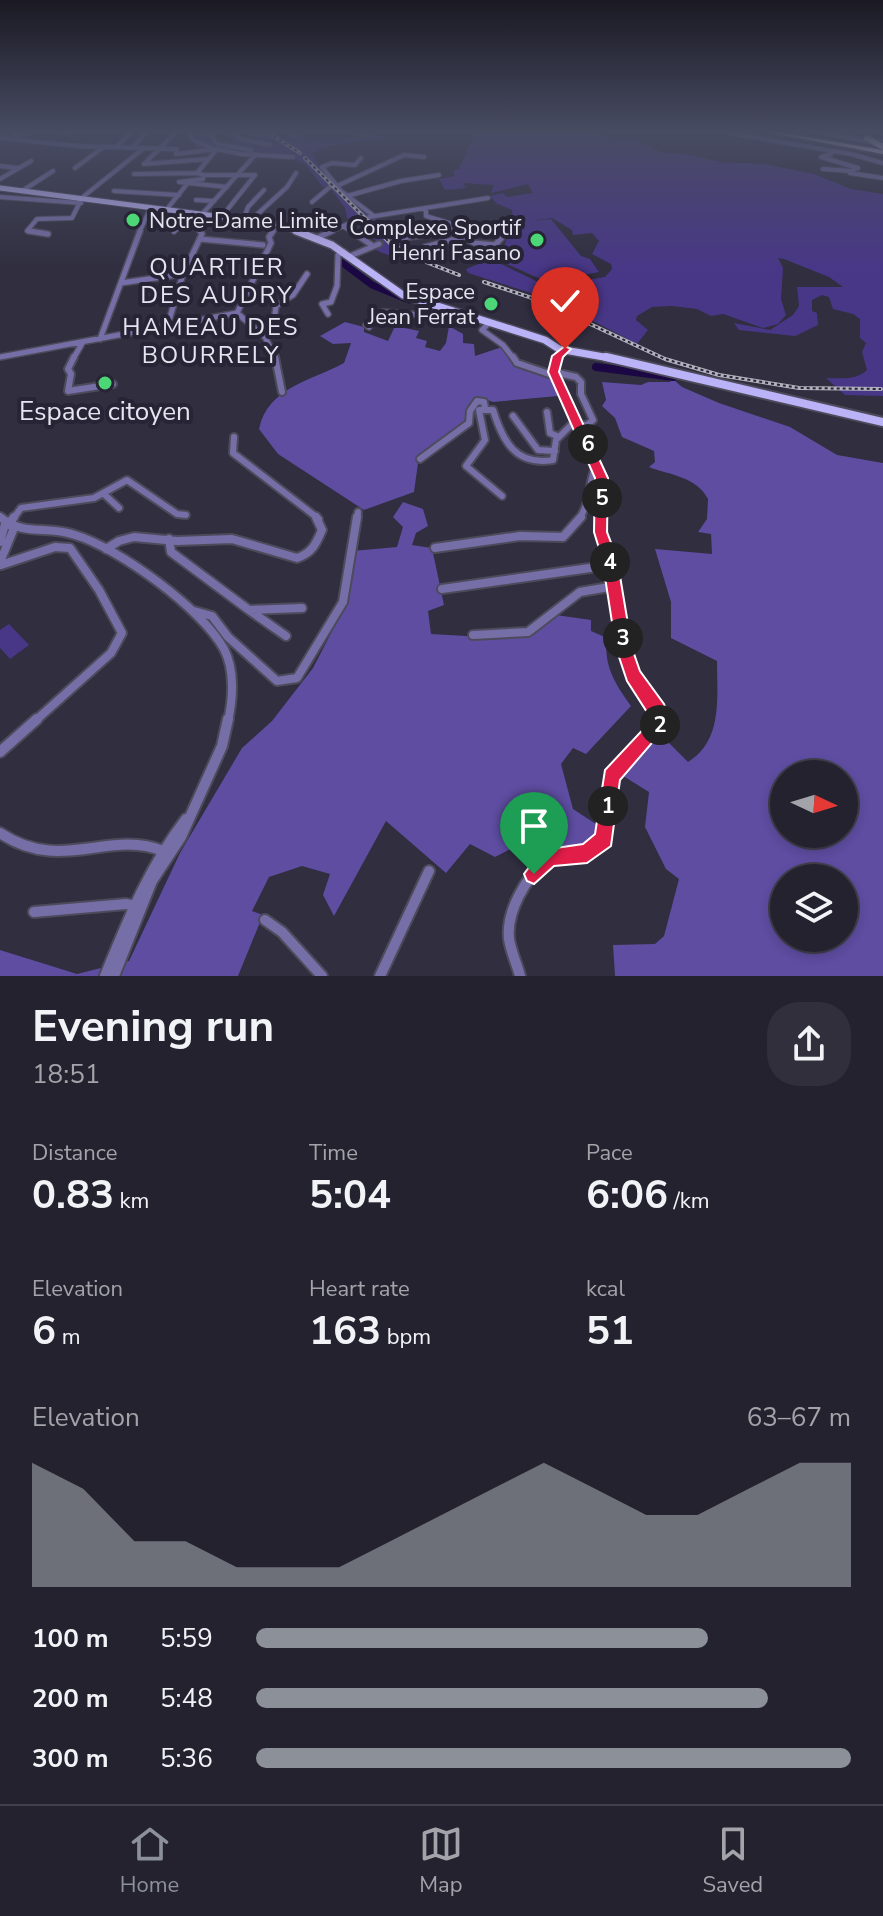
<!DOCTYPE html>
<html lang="en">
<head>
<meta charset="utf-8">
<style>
  body { margin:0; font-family:"Nunito Sans",sans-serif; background:#302f3b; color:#f1f3f6; height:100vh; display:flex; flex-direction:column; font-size:30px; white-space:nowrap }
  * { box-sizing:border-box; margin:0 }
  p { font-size:26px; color:#a3a4aa }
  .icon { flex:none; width:44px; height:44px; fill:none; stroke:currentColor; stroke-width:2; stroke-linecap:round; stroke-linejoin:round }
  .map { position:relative; height:976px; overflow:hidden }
  .details { display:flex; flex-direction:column; background:#24222f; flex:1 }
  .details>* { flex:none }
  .needle { width:52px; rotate:94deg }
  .tools { position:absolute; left:770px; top:760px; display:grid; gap:16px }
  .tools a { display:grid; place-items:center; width:88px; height:88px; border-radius:50%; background:#24222f; box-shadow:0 4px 12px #0003,0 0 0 2px #413f4b; font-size:40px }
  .pin { position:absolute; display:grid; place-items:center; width:68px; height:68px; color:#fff; margin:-82px -34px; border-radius:50% 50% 50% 0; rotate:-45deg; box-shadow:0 0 8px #0007 }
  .pin .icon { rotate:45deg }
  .km { position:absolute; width:40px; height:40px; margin:-20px; border-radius:50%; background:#222; color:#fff; font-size:22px; line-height:40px; text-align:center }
  .round { display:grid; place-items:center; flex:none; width:84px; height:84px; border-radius:32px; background:#302f3b }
  .overview { display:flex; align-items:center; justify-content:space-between; height:136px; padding:0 32px }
  h1 { font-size:44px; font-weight:700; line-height:60px }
  .stats { display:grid; grid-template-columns:repeat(3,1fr); gap:12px; height:136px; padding:8px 32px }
  .stats div { display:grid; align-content:center }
  .stats b { font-size:40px; font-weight:700 }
  .stats small { font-size:22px; font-weight:400 }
  .stats p { font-size:22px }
  .chart { height:224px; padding:16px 32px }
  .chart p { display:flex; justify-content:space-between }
  .chart svg { width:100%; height:144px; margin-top:8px; fill:#8c9099; opacity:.7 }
  ul { padding:0 32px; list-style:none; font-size:26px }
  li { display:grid; grid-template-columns:128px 96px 1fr; align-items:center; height:60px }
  li i { height:20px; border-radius:10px; background:#8c9099 }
  .dock { display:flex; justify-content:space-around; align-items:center; height:112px; border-top:2px solid #413f4b; background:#24222f; font-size:22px; color:#a3a4aa }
  .dock a { display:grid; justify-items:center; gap:4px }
  .dock .active { color:#8c9099 }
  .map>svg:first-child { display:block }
  .green { fill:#483787 }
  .forest { fill:#5e4da1; fill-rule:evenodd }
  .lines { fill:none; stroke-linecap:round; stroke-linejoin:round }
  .river-far2 { stroke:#1b0744; stroke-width:5 }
  .river-far1 { stroke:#1b0744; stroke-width:7 }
  .river { stroke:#1b0744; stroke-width:8 }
  .minor-tunnel { stroke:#4b4959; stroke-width:5; stroke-dasharray:5 3; stroke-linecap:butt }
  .minor-far4-casing { stroke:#4d4b5b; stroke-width:6 }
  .minor-far3-casing { stroke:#4d4b5b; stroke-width:8 }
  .minor-far2-casing { stroke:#4d4b5b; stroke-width:10 }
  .minor-far1-casing { stroke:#4d4b5b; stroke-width:12 }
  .minor-casing { stroke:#4d4b5b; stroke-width:14 }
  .major-far2-casing { stroke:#4d4b5b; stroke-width:7 }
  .major-far1-casing { stroke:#4d4b5b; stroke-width:10 }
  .major-casing { stroke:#4d4b5b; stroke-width:12 }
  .highway-casing { stroke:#4d4b5b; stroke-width:4 }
  .minor-far4 { stroke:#766ea6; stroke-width:4 }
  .minor-far3 { stroke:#766ea6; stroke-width:5 }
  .minor-far2 { stroke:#766ea6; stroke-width:6 }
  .minor-far1 { stroke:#766ea6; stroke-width:8 }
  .minor { stroke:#766ea6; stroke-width:10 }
  .major-far2 { stroke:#bbb3f7; stroke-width:5 }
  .major-far1 { stroke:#bbb3f7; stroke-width:7 }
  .major { stroke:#bbb3f7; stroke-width:8 }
  .highway { fill:#d7d5f1; fill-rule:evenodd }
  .rail-casing { stroke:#b2b1bd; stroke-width:4 }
  .rail { stroke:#262435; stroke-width:2; stroke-dasharray:3; stroke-linecap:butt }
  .highway-bridge-casing { stroke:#4d4b5b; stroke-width:8; stroke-linecap:butt }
  .highway-bridge { stroke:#d7d5f1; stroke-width:6 }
  .route { fill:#e11d48; stroke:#fff; stroke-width:2 }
  .poi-dot { fill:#4cd676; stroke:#262435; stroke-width:3 }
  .labels { text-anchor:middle; stroke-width:8; stroke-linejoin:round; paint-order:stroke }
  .far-poi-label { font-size:22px; fill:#e5e4ef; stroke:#262435; text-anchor:end }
  .far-neighbourhood-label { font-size:24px; letter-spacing:2px; fill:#e5e4ef; stroke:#262435 }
  .poi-label { font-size:26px; fill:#e5e4ef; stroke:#262435 }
</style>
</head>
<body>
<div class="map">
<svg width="883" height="976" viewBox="0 0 883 976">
  <rect width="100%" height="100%" fill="#302e3f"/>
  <path class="green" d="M196,133H208L215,144L253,151L223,143L232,140L221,133L260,146H274L258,143L268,141L244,133C267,133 282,136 298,154L301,153L283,138L289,135L285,133H293L310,139L356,138L359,133C371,133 378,138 393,137C370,143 327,141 312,154C327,183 349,199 378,217L376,220L381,221L377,224L389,229L386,231L393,237L402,235L399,242L410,252L422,256L419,259C375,236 342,195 308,159L307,158L304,159L383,239L421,262L417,263C402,256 386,257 373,248L377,242L359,223L347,225L354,220L347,218L345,208L329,186L323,187L305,164L294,159L296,156L198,148L191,140L204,141L194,138L198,137Z
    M475,133H591L620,140L632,138L662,153H679L721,162L764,164L814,174L851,189L883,194V396L845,395L826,378C841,378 855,381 867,370L862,352L866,343L860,338V319L853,314L833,309L829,297L822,295L812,300V311L817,313L818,325L795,336L739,330L734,323L770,330L793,315L799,306L797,287H843L829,277L784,259L778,258L783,268L781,299L786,315L778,324L763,328L723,314L711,316L697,309L672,306L652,307L637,316L636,320L648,330L637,344L553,300L468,273L466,269L491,259L544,285L578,288L581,281L605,277L612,269L611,264L592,254L599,241L592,233L573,235L572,230L552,218L529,221L551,219L581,256L590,259L599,272L547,282L498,260L513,224L526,222L513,220L512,210L496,203L490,196L503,193L507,197L533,193L528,184L491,193L494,185L463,183L466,188L445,190L439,179L455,176L453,171L459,169Z
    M9,624L29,645L10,659L0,648V630Z"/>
  <path class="forest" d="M345,322L364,327V332L388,341L395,326L419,331L416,338L427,341L425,347L440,351L446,343L449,326L463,334V343L474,344L475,356L502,347L519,366L552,378L558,396L493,402L480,397L467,410C468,430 439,445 425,456H419L414,492L364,510L278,454L259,429C268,387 311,381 344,363L351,343L333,344L320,336Z
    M646,369L677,376L674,380L682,387L719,403L790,427L837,455L883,463V976H615L613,945L655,944L664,936L679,879L666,869L645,827L649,792L620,774L661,735L688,762C723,741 717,697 717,661L671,638V602L655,549L712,554L711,534L698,532L707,519L708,499C696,476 669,475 649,467L655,462L654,451L622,437L615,418L602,406L606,400L602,382L641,385L648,382H671L666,378L656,379L644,374ZM784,774H844V834H784ZM784,878H844V938H784Z
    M403,502L423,509L428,526L416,533L412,545L432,548L444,605L428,611L431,634L466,636L527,634L556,615L591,620V631L607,638C603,666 616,685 631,706L586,754L573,748L561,764L573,809L602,828C587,863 562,839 539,857L528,840L495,857L470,844L446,873L386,821L334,916L323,895L330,874L302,866L269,877L252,911L263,915L238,976H0V950L77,974L129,961L180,853L242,748L272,721L313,668L343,610L352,551L397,547L403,527L393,517Z"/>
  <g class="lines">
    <path class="river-far2" d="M155,211L175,213"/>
    <path class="river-far1" d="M340,261L372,285L409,300"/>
    <path class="river" d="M596,367L673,377"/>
    <path class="minor-tunnel" d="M379,244L394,239"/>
    <g class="minor-far4-casing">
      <path id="minor-far4" d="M64,133H69
        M175,133L144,164L208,159
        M189,133L193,140L212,148
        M210,133L217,144L251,150
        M233,133L241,139L270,145
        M729,133L851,154L883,163
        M825,133L874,143L883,141
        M14,135L29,133
        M0,138L77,146L177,149L176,154L217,149L241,154L293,157
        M117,146L131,133
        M133,147L146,133
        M217,149L197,173L204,175L203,179L179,182L227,187
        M361,158L355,165L332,163L322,167L341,191L374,216
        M0,166L18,168
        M75,168L105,146
        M823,169L851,171L858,168L821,157L831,154
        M850,173L883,178
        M134,174L198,173
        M203,175H255
        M0,179L31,161
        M337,186L404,155L424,157
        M22,191L53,171
        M114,191L179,195
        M347,196L401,181L439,175
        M0,197L81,203
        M79,200L144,148
        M196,200L214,201
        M312,202L331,186
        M426,208V216L449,223L455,231
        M167,209L187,184
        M203,213L256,154
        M223,215L255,175
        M369,217L488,198
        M244,218L248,207L264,190
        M252,219L287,187L296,173
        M343,226L354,233
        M174,232L179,227L195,226
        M43,233L27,231L37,219L72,218L79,204
        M139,233L151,207
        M201,233L195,225L213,214
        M271,233L277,224
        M327,233L357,220
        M438,233H459
        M507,233L511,218"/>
    </g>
    <g class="minor-far3-casing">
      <path id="minor-far3" d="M29,231L48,234
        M351,231L373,246
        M455,231L474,243L495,245L508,231
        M317,238L332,231
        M200,239L263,245
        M394,239L453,231
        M425,247L463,237
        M350,256L379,244
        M121,283L183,274
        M237,313L271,243L269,237L273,231
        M328,314L322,304L331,302L337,286L338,255L344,252
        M490,322L482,330L503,345L514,359
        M167,327L183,274L202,234L200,231
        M369,327L366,325L383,312L423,315L437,306
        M262,331L274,321L276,306L293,295L307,274
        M100,339L140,231
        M0,357L237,313L265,337L276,359
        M73,359L83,342
        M559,359L562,350"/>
    </g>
    <g class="minor-far2-casing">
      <path id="minor-far2" d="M74,357L68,369L71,374L68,391L113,384
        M275,357L282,392
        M513,357L517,363L555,376
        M559,357L554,372C576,421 605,464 602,519
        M554,372L576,377L581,382V394L593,420L587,425H578
        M547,412L550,433L559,437
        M513,416L538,450L555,451
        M234,437L233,453L319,519
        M420,459L469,423L470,411L477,401L484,402L485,408
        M104,494L119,508
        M502,496L466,466L485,440L479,410H493C503,442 516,466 553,460L556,440L575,421
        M0,517L2,519
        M13,519L21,508L94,498L127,480L177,514L186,515
        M357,519L358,512
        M579,519C593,498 587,481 597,464"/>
    </g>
    <g class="minor-far1-casing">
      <path id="minor-far1" d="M0,517C25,537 46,525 75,535C119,548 202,609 224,649C235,670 233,699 228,721
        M602,517C601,533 606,543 610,559C619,596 616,638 633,674C641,691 656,702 661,721
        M8,525L14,517
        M169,539L171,552L249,610L302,608
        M0,542L5,524
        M435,548L520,536L563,537L581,517
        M106,549L119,541L134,537L177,541L232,539L297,558C312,553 316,544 322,530L316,517
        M0,562L14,528
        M1,565L55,547L70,548L99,590L122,633L111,653L35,721
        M442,589L611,565
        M249,610L286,636
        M194,611L212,616L228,637L277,681L297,678L343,602L357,517
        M473,635L528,632L580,592L615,586"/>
    </g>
    <g class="minor-casing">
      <path id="minor" d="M0,752L37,719
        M0,833C61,874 109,829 163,851
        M34,912L126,904L141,907
        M265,920L282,932L322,976
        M105,976C128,920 149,867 186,819
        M114,976L152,881L181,837L222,746L228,719
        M380,976L429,871
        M520,976C517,964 511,952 509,939C506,911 526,878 546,860L587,851L604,839L611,776L661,722L660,719"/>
    </g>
    <g class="major-far2-casing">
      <path id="major-far2" d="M0,188L277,224L301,233"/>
    </g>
    <g class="major-far1-casing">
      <path id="major-far1" d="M296,231L332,245L403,295L545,340L559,349L615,359"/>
    </g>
    <g class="major-casing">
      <path id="major" d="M606,357L883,422"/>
    </g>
    <g class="highway-casing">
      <path id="highway" d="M772,133H782L883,150V154Z"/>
    </g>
    <use href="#minor-far4" class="minor-far4"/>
    <use href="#minor-far3" class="minor-far3"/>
    <use href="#minor-far2" class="minor-far2"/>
    <use href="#minor-far1" class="minor-far1"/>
    <use href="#minor" class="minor"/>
    <use href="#major-far2" class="major-far2"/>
    <use href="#major-far1" class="major-far1"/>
    <use href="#major" class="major"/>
    <use href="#highway" class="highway"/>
    <g class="rail-casing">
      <path id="rail" d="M269,133L300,153
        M305,158L390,243L413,257L459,275
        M484,282L541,301L665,359L719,375L799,388L881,389"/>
    </g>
    <use href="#rail" class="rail"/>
    <g class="highway-bridge-casing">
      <path id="highway-bridge" d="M867,138L883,147"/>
    </g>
    <use href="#highway-bridge" class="highway-bridge"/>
  </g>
  <linearGradient id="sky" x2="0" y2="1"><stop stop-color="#1a1923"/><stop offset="0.49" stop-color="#484c63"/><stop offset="1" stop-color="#484c63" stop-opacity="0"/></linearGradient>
  <rect width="883" height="269" fill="url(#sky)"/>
  <path class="route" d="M565,346L571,349L563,357L559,372L608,478L607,532L617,558L632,648L640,671L664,704L670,722L620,780L611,846L587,863L554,866L534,884L527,881L524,874L542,850L583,844L595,834L605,770L652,720L627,681L616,648L602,558L594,532L595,478L548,372L552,356Z"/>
  <g class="poi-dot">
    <circle cx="133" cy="220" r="8"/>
    <circle cx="537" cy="240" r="8"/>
    <circle cx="491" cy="304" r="8"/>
    <circle cx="105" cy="383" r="8"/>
  </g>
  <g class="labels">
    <g class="far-poi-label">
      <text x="149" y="228" text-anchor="start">Notre-Dame Limite</text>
      <text x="521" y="235">Complexe Sportif<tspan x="521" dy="25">Henri Fasano</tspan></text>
      <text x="475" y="299">Espace<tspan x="475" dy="25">Jean Ferrat</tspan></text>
    </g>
    <g class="far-neighbourhood-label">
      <text x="217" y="275">QUARTIER<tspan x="217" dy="28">DES AUDRY</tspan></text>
      <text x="211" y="335">HAMEAU DES<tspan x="211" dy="28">BOURRELY</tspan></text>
    </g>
    <g class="poi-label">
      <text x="105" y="420">Espace citoyen</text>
    </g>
  </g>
</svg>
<div class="tools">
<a><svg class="needle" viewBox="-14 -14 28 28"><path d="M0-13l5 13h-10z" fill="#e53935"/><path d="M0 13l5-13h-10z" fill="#a3a4aa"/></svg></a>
<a><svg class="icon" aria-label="layers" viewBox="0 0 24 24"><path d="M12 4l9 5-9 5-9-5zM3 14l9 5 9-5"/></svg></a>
</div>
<div class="pin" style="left:534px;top:874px;background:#1e9e55"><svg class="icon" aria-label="arrive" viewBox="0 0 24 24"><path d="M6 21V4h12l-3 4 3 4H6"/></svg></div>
<div class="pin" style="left:565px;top:349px;background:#d93025"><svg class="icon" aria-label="check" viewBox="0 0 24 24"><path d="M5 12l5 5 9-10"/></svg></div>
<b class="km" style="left:608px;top:806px">1</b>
<b class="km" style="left:660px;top:725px">2</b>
<b class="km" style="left:623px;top:638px">3</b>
<b class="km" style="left:610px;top:562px">4</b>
<b class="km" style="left:602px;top:498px">5</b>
<b class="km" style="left:588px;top:444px">6</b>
</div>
<section class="details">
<div class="overview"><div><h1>Evening run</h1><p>18:51</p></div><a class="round"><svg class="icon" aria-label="share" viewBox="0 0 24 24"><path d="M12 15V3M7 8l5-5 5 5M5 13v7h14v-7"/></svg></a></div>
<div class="stats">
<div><p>Distance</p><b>0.83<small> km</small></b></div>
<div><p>Time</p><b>5:04</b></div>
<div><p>Pace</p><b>6:06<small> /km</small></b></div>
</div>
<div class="stats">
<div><p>Elevation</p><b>6<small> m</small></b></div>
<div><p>Heart rate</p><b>163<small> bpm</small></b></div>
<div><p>kcal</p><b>51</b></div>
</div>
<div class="chart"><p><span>Elevation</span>63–67 m</p>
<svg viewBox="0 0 160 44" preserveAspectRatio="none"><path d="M0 44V6L10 14L20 30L30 30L40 38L50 38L60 38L70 30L80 22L90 14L100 6L110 14L120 22L130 22L140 14L150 6L160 6V44z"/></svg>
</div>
<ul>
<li><b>100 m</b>5:59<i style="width:76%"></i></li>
<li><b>200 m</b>5:48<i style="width:86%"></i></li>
<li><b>300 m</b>5:36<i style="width:100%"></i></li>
</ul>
</section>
<nav class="dock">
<a class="active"><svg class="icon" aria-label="home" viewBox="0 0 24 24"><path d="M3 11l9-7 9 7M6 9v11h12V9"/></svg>Home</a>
<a><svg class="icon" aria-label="map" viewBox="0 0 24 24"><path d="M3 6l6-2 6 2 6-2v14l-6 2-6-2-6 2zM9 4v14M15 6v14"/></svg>Map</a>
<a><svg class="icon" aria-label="saved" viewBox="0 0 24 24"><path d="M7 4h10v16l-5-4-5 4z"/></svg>Saved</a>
</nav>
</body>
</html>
